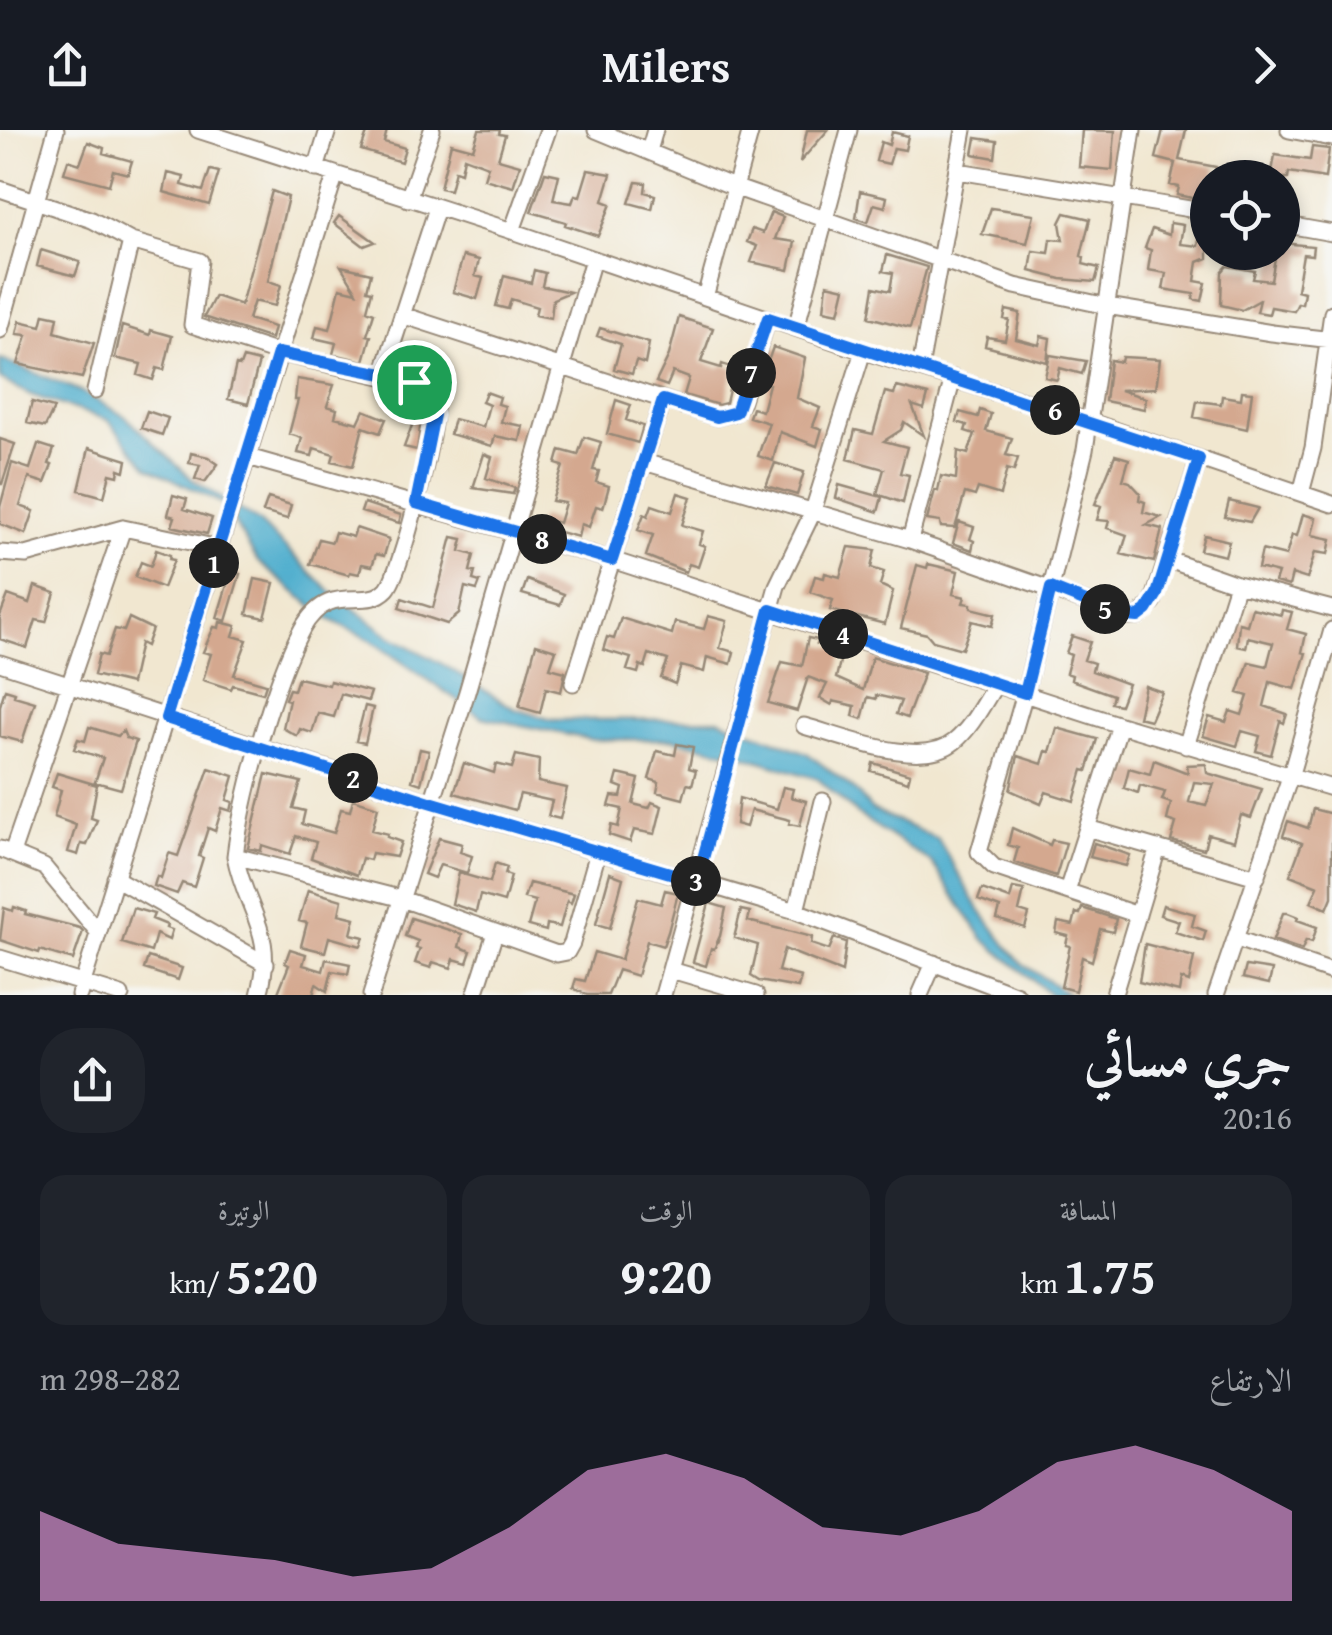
<!DOCTYPE html>
<html lang="ar">
<head>
<meta charset="utf-8">
<style>
  body { margin:0; font-family:"Gentium Book Plus",Amiri,serif; background:#20242c; color:#f1f3f6; direction:rtl; height:100vh; display:flex; flex-direction:column; font-size:38px; white-space:nowrap }
  * { box-sizing:border-box; margin:0 }
  p { font-size:32px; color:#9ea1a6 }
  .icon { flex:none; width:55px; height:55px; fill:none; stroke:currentColor; stroke-width:2; stroke-linecap:round; stroke-linejoin:round }
  .map { position:relative; height:865px; overflow:hidden; direction:ltr }
  .drawer { display:flex; flex-direction:column; background:#171b24; flex:1 }
  .drawer>* { flex:none }
  .buttons { position:absolute; left:1190px; top:30px; display:grid; gap:20px }
  .buttons a { display:grid; place-items:center; width:110px; height:110px; border-radius:50%; background:#171b24; box-shadow:0 5px 15px #0003; font-size:50px }
  .pin { position:absolute; display:grid; place-items:center; width:85px; height:85px; color:#fff; margin:-42px; border:5px solid #fff; border-radius:50%; box-shadow:0 2px 10px #0007 }
  .km { position:absolute; width:50px; height:50px; margin:-25px; border-radius:50%; background:#222; color:#fff; font-size:28px; line-height:50px; text-align:center }
  .round { display:grid; place-items:center; flex:none; width:105px; height:105px; border-radius:40px; background:#20242c }
  .summary { display:flex; align-items:center; justify-content:space-between; height:170px; padding:0 40px }
  h1 { font-size:55px; font-weight:800; line-height:75px }
  .metrics { display:grid; grid-template-columns:repeat(3,1fr); gap:15px; height:170px; padding:10px 40px }
  .metrics div { display:grid; align-content:center; border-radius:25px; background:#20242c; text-align:center }
  .metrics b { font-size:50px; font-weight:800 }
  .metrics small { font-size:28px; font-weight:400 }
  .metrics p { font-size:28px }
  .chart { height:280px; padding:20px 40px }
  .chart p { display:flex; justify-content:space-between }
  .chart svg { width:100%; height:180px; margin-top:10px; fill:#d690ce; opacity:.7 }
  header { display:flex; justify-content:space-between; align-items:center; height:130px; padding:0 40px; background:#171b24; font-size:45px; font-weight:800 }
  .map>svg:first-child { display:block }
  .water { fill:#50aece; stroke:#466c76; stroke-width:2.5 }
  .building { fill:#d4a88f; fill-rule:evenodd }
  .lines { fill:none; stroke-linecap:round; stroke-linejoin:round }
  .minor-casing { stroke:#968877; stroke-width:19 }
  .minor { stroke:#fff; stroke-width:15 }
  .route-casing { stroke:#fff; stroke-width:20 }
  .route { stroke:#1a73e8; stroke-width:12 }
</style>
</head>
<body>
<header><svg class="icon" aria-label="forward" viewBox="0 0 24 24"><path d="M9 5l7 7-7 7"/></svg>Milers<svg class="icon" aria-label="share" viewBox="0 0 24 24"><path d="M12 15V3M7 8l5-5 5 5M5 13v7h14v-7"/></svg></header>
<div class="map">
<svg width="1332" height="865" viewBox="0 0 1332 865">
  <rect width="100%" height="100%" fill="#f6f6f2"/>
  <filter id="ink" filterUnits="userSpaceOnUse"><feTurbulence type="fractalNoise" baseFrequency=".01" numOctaves="2"/><feDisplacementMap in="SourceGraphic" scale="20" xChannelSelector="R" yChannelSelector="G"/><feConvolveMatrix kernelMatrix="1 2 1 2 8 2 1 2 1" color-interpolation-filters="sRGB"/></filter>
  <filter id="wash" filterUnits="userSpaceOnUse"><feTurbulence type="fractalNoise" baseFrequency=".0048" numOctaves="4" result="noise"/><feDisplacementMap in="SourceGraphic" scale="40" xChannelSelector="R" yChannelSelector="G"/><feGaussianBlur stdDeviation="2.25" result="paint"/><feColorMatrix in="noise" values="0 0 0 0 0 0 0 0 0 0 0 0 0 0 0 0 0 1.4 0 .05"/><feComposite in="paint" operator="in"/></filter>
  <g filter="url(#wash)">
    <rect width="100%" height="100%" fill="#f1e7d0"/>
    <path class="water" d="M0,229L78,260L126,287L193,350L259,392L328,459L390,506L444,535L515,579L552,590L719,589L807,623L855,660L872,680L938,709L979,779L1006,815L1023,834L1069,865H1051L983,809L932,733L857,684L818,649L744,626L673,609L593,610L482,587L370,510L325,487L258,432L223,374L148,337L108,290L31,265L0,249Z"/>
    <g id="blocks">
      <path class="building" d="M368,0H387L384,12L405,18L401,32L361,20Z
        M479,0H500L499,4L505,5L498,29L520,35L513,57L484,49L488,36L464,27L461,42L455,40L450,60L440,58L451,13L473,19Z
        M807,0H828L800,32Z
        M1082,0L1115,1L1112,40L1079,37Z
        M1163,0H1186L1179,30L1216,37L1214,48H1208V71L1177,65L1179,57L1170,55L1175,33L1156,28Z
        M892,2L908,6L905,20L894,18L889,34L876,31L881,12L889,15Z
        M976,8L997,11L995,28L973,24Z
        M88,12L104,18L103,23L132,31L128,44L113,40L109,55L64,43L68,30L80,34Z
        M1312,17L1329,19L1325,48L1289,42L1288,48H1271L1275,25L1310,30Z
        M210,40L219,42L209,75L164,62L168,43L184,47L182,55L203,61Z
        M588,40L611,44L603,71L611,74L598,106L565,95L566,92L531,82L545,42L559,45L553,70L572,73L575,65L580,66Z
        M636,52L646,53L645,62L655,65L652,79L629,73Z
        M272,61L288,67L268,151L281,155L275,176L254,171L248,189L274,197L271,209L204,187L215,166L241,175Z
        M860,61L887,67L885,77L874,74L868,92L856,88Z
        M991,78L1034,84L1027,113L982,104Z
        M771,82L783,87L775,109L795,112L789,140L751,132L757,116L747,112L752,99L763,103Z
        M1065,83L1090,89L1081,126L1084,127L1083,134L1099,138L1095,152L1061,149L1030,141L1033,121L1049,123L1051,109L1063,110L1060,93Z
        M339,86L375,112L364,116L334,93Z
        M1202,92L1208,93V128L1198,132L1195,151L1206,153L1202,171L1193,169L1194,164L1163,159L1166,143L1148,140L1151,120L1145,118L1152,99L1169,105L1170,93L1183,95L1180,114L1198,116Z
        M1282,113L1313,116L1312,125L1303,124L1297,160L1304,162L1302,174L1298,173L1294,181L1271,177L1269,184L1257,182L1260,170L1242,180L1221,175L1222,142L1227,136L1255,141L1253,149L1271,151L1276,122H1282Z
        M41,120L80,132L75,146L37,136Z
        M887,125L927,137L910,198L869,187L874,157L890,161L893,143L883,141Z
        M463,126L479,130L475,146L483,148L477,169L453,162Z
        M341,136L371,143L367,160L372,161L367,180L374,183L367,205L371,206L364,231L333,224L336,213L314,208L317,196L330,199L340,158L357,162Z
        M534,140L545,143L542,156L570,162L553,169L551,188L535,185L537,177L511,169L508,179L496,176L504,146L531,153Z
        M827,154L845,158L839,183L824,180Z
        M1006,180L1020,183L1016,209L1039,215L1041,206L1050,208L1047,232L985,216L987,207L1005,210L1009,190L1004,189Z
        M44,184L58,187L55,202L94,213L82,248L18,234L27,205L17,204L20,191L41,196Z
        M679,187L713,198L701,232L721,238L722,234L734,238L726,273L718,275L684,265L689,248L673,242L667,256L656,252L669,225Z
        M122,196L150,205L151,200L172,206L164,240L157,238L153,250L138,245L141,234L115,228Z
        M600,198L649,213L645,234L636,231L632,244L614,239L621,214L597,206Z
        M773,217L805,228L797,268L820,278L813,296L822,299L817,316L780,302L773,331L758,326L769,293L749,287L752,278L762,281L769,254L761,251Z
        M1050,225L1086,231L1082,244L1060,238L1057,250L1045,247Z
        M1122,227L1160,229L1156,258L1120,260L1146,268L1144,279L1105,271L1110,230L1121,232Z
        M243,228L259,232L248,274L228,269L236,235L240,236Z
        M297,249L334,255L327,276L337,279L335,287L358,293L364,280L386,289L380,303L363,297L353,336L332,331L334,324L314,318L312,326L298,323L302,308L289,304L298,270H295Z
        M897,257L928,265L924,279L912,275L924,306L904,292L901,300L884,311L907,317L900,343L909,345L903,373L877,364L884,339L848,329L855,300L873,304L885,262L894,264Z
        M1242,261L1252,262L1247,299L1194,287L1197,271L1221,274L1222,266L1241,269Z
        M486,262L500,267L498,274L505,276L501,292L523,296L520,311L495,306L492,316L450,304L454,289L483,297L489,275L482,272Z
        M616,270L631,275L626,290L643,296L638,313L607,304Z
        M32,272L54,278L45,297L27,293Z
        M980,280L991,284L986,301L1012,308L1006,325L1018,328L1014,341L1007,339L1000,365L978,358L975,366L965,363L955,398L941,397L940,392L927,390L935,360L938,361L941,346L956,349L958,321L968,324L975,304L965,301L967,295L957,292L960,282L978,287Z
        M147,281L168,288L162,305L141,298Z
        M417,282L422,284L417,320L404,317Z
        M584,307L601,312L593,340L599,341L596,352L609,356L603,378L596,376L589,397L581,394L578,407L537,396L540,387L559,393L565,373L552,371L563,336L556,334L560,320L578,325Z
        M0,309L15,314L2,354H0Z
        M38,314L54,319L49,334L52,335L45,353L29,348L20,376L34,381L26,404L0,394V377L12,333L30,339Z
        M89,318L127,330L125,341L119,339L118,346L110,344L104,367L79,360Z
        M191,323L208,327L218,334L205,352L195,349L200,335L189,333Z
        M484,324L492,327L486,348L515,358L513,364L473,358Z
        M1115,325L1129,329L1123,350L1130,352L1140,363L1139,370L1145,372L1143,382L1161,387L1146,395L1162,399L1154,432L1121,424L1127,405L1107,398L1109,391L1097,390L1101,376L1095,374Z
        M775,333L804,342L797,365L766,356Z
        M839,355L882,367L878,382L836,368Z
        M678,363L691,367L682,395L703,401L699,414L705,416L698,437L689,434L686,442L646,426L653,405L638,400L644,384L648,386L652,375L672,382Z
        M173,365L187,369L184,379L212,388L207,404L172,396L175,387L168,385Z
        M268,368L291,375L287,389L263,382Z
        M1229,371L1258,378L1250,392L1225,387Z
        M364,373L401,385L399,393L361,382Z
        M1303,384L1316,388L1312,405L1331,409L1328,424L1315,422L1307,449L1292,444L1289,456L1275,452L1278,443L1258,438L1262,420L1286,426L1292,405L1297,406Z
        M959,392L974,397L970,409L974,411L972,420L953,413Z
        M356,398L389,409L384,426L376,424L372,436L362,434L359,444L350,442L349,445L310,434L319,409L332,412L335,402L353,407Z
        M1204,405L1229,411L1225,426L1200,420Z
        M452,407L463,409L460,421L474,425L470,441L475,442L473,450L480,452L477,460L465,457L459,484L447,494L399,478L402,468L433,478Z
        M849,417L875,420L871,438L884,442L880,455L893,461L885,494L830,480L833,470L810,462L815,446L824,448L825,443L840,447Z
        M156,420L170,425L169,429L174,430L163,458L135,447L141,432L151,436Z
        M928,434L958,441L953,464L965,467L963,473L971,474V478L995,484L992,496L972,491L962,519L933,511L927,504L901,498L917,435L927,438Z
        M231,442L240,444L226,491L217,488Z
        M255,449L274,453L265,488L247,484Z
        M527,450L564,464L560,475L522,464Z
        M35,456L55,463L46,492L36,490L27,518L0,509V486L8,465L30,473Z
        M1252,478L1281,485L1282,480L1292,482L1287,499L1306,504L1302,522L1306,523L1295,559L1270,552L1264,576L1287,584L1284,593L1280,591L1271,625L1256,621L1260,606L1242,601L1237,616L1203,606L1209,587L1226,592L1230,581L1242,585L1248,566L1238,563L1249,532L1267,536L1273,513L1248,507L1246,518L1237,516L1239,493L1247,495Z
        M708,486L727,491L720,518L734,522L731,534L707,527L704,542L681,536L675,554L661,548L668,530L649,524L645,537L640,535L638,543L627,540L631,528L603,520L607,507L614,509L621,488L672,504L675,492L704,499Z
        M129,488L152,499L146,516L140,513L131,554L94,545L99,524L106,526L115,499L124,501Z
        M220,492L236,496L233,506L247,510L234,545L266,554L263,563L233,555L231,559L203,550L211,524L203,522L214,497L219,498Z
        M1072,506L1090,512L1084,530L1094,533L1092,541L1128,554L1120,575L1111,573L1113,565L1071,550L1072,545L1066,543L1071,525L1066,523Z
        M808,508L818,510L817,514L843,519L836,548L863,560L872,527L924,543L907,588L896,584L901,571L876,565V569L868,567L862,589L853,586L855,576L833,571L832,575L820,568L827,554L808,547L797,581L768,573L782,532L802,536Z
        M536,514L556,520L550,538L565,542L561,562L546,558L540,583L519,577Z
        M298,548L329,555L330,551L371,562L368,571L341,564L334,587L318,583L312,603L300,599L297,606L283,598L289,570L285,569L289,559L294,560Z
        M1145,556L1162,562L1150,590L1138,587Z
        M5,559L15,562L14,566L35,572L22,612L0,606V576Z
        M365,576L373,578L365,613L356,611Z
        M89,597L118,606L123,601L126,608L136,611L121,659L95,652L103,628L74,619L78,609L85,611Z
        M1057,598L1097,609L1087,641L1083,640L1074,671L1046,662L1041,674L1010,660L1018,626L1042,634L1046,621L1050,622Z
        M677,614L693,617L689,638L696,640L692,655L687,654L683,669L657,662L659,652L649,649L657,621L675,625Z
        M420,619L429,621L421,654L412,651Z
        M516,625L539,630L538,652L567,658L560,689L548,686L552,671L520,664L515,680L454,663L464,633L494,643L496,634L512,638Z
        M1154,630L1188,643L1187,635L1206,634L1207,643L1262,659L1251,688L1241,685L1234,711L1208,704L1204,719L1171,711L1176,693L1167,690L1171,673L1162,670L1165,662L1140,655L1138,663L1124,658L1129,638L1150,644ZM1194,652L1214,654L1206,676L1189,672Z
        M873,633L910,644L908,652L871,641Z
        M209,638L234,646L227,670L233,672L231,681L222,678L215,701L208,698L199,726L203,728L194,757L182,753L177,764L154,756L157,746L161,748L169,723L178,726Z
        M57,643L97,655L91,688L97,690L87,715L81,714L78,725L68,722L76,695L54,687L61,660L52,657Z
        M266,644L301,652L293,678L305,681L302,694L334,703L341,679L350,681L353,669L378,677L372,700L388,704L387,707L401,712L396,727L372,723L370,730L362,728L357,745L311,728L316,712L296,706L290,724L262,715L261,721L248,718Z
        M618,644L639,649L633,674L649,678L652,672L662,676L655,704L634,700L630,712L609,705L611,695L618,697L622,679L609,676L612,666L621,667L623,658L615,655Z
        M783,657L793,659L791,667L806,671L800,696L789,694L790,690L751,680L746,697L736,694L739,668L777,679Z
        M1313,679L1332,684V767L1327,779L1311,772L1318,756L1290,745L1302,713L1283,706L1288,691L1308,698Z
        M1012,698L1050,715L1052,710L1066,713L1056,746L1014,732L1018,718L1008,715Z
        M439,708L462,714L460,722L472,726L467,743L440,735L434,748L424,744Z
        M1094,713L1130,725L1126,736L1090,727Z
        M495,733L507,737L505,744L511,746L504,772L480,765L476,782L452,774L459,743L490,752Z
        M610,743L623,748L610,798L596,794Z
        M529,753L574,764L571,773L567,771L560,797L547,794L546,801L528,796L535,771L524,768Z
        M1013,758L1024,760L1019,781L1029,784L1025,798L997,789L1000,778L978,770L982,759L1010,769Z
        M308,760L342,770L339,784L355,788L351,804L364,807L361,816L329,807L325,822L301,816L307,793L299,791Z
        M665,760L678,763L668,802L663,816L647,811L637,846L618,840L608,865H587L573,858L576,849L585,851L594,822L621,830L638,768L661,774Z
        M709,773L726,778L720,806L714,819L711,818L706,836L693,832Z
        M1163,775L1195,784L1192,796L1206,801L1203,811L1175,802L1179,791L1160,785Z
        M14,777L26,781L25,784L80,798L83,801L73,830L40,820L39,823L0,810L4,778L13,781Z
        M133,778L154,784L152,789L167,795L166,798L172,800L169,810L156,804L151,822L122,813Z
        M1082,778L1116,789L1113,802L1100,799L1092,831L1082,827L1075,861L1061,857L1070,816L1066,815L1068,806L1056,803L1058,792L1073,795L1076,783L1080,784Z
        M741,780L750,782L748,791L812,807L811,814L829,820L834,808L846,812L842,842L784,819L778,841L801,847L798,858L759,851L751,846L758,815L734,808Z
        M1283,783H1288L1298,787L1297,790L1317,797L1312,812L1306,810L1302,820L1273,810Z
        M411,788L462,804L459,817L471,821L467,833L454,829L451,838L433,832L431,838L415,833L420,819L416,818L418,811L405,806Z
        M1145,814L1194,827L1189,852L1181,849L1179,862L1139,852Z
        M290,819L306,824L303,835L323,841L326,829L350,834L348,844L332,841L327,861L316,854L313,865H277L289,835L285,833Z
        M148,827L182,838L178,850L144,839Z
        M1246,836L1272,840L1269,854L1243,848Z"/>
    </g>
  </g>
  <g filter="url(#ink)">
    <use href="#blocks" fill-opacity="0" stroke="#968877" stroke-width="2.5"/>
    <g class="lines">
      <g class="minor-casing">
        <path id="minor" d="M198,0L512,101L863,221L1091,292L1332,374
          M596,0L734,57L1015,156L1107,176L1272,203L1332,210
          M1133,0L1085,320L1025,563L979,722L994,737L1138,785
          M1289,0L1332,8
          M649,21L655,0
          M316,39L328,0
          M958,41L1208,82
          M0,59L92,90L131,111L200,131L192,195L278,223L413,253C427,258 433,266 434,281C435,304 401,444 387,459C364,483 331,448 302,499C274,550 242,667 235,726C246,782 277,802 259,865
          M408,69L432,0
          M1282,94L1332,103
          M512,101L548,0
          M705,167L751,0
          M402,185L717,287L736,282L741,273L768,188
          M796,198L849,0
          M0,200L56,0
          M920,238L964,0
          M383,244L437,78
          M95,261L131,111
          M248,327L612,430L1120,595L1332,658
          M644,332L910,410L1129,487H1138L1153,472L1199,329
          M1301,363L1313,318L1332,183
          M910,410L953,248
          M0,423L26,425L123,398L219,418
          M1166,429L1237,454L1332,479
          M0,533L430,672L796,781L1017,865
          M573,553L663,270
          M804,596C842,606 921,640 955,611C972,597 984,572 996,554
          M1186,616L1237,454
          M1087,698L1257,747
          M0,719L44,737L98,802
          M12,723L123,398
          M235,726L399,768L557,824L567,822L572,813L598,722
          M115,748L266,834
          M1067,761L1120,595
          M796,781L823,671
          M1237,809L1332,842
          M0,828L121,865
          M671,840L756,865
          M1114,864L1158,718
          M79,865L335,46
          M371,865L467,562L593,129
          M475,865L495,803
          M663,865L777,456L812,384L863,221
          M920,865L934,833
          M1216,865L1291,644L1332,500"/>
      </g>
      <use href="#minor" class="minor"/>
    </g>
  </g>
  <g class="lines" filter="url(#ink)">
    <g class="route-casing">
      <path id="route" d="M768,188L1199,329L1157,464L1147,480L1138,487L1119,485L1051,458L1025,563L770,480L697,751L430,672L166,588L278,223L383,244L424,257L430,265L434,285L416,373L612,430L663,270L717,287L736,282Z"/>
    </g>
    <use href="#route" class="route"/>
  </g>
</svg>
<div class="buttons">
<a><svg class="icon" aria-label="locate" viewBox="0 0 24 24"><circle cx="12" cy="12" r="6"/><path d="M12 2v4M12 18v4M2 12h4M18 12h4"/></svg></a>
</div>
<div class="pin" style="left:414px;top:252px;background:#1e9e55"><svg class="icon" aria-label="arrive" viewBox="0 0 24 24"><path d="M6 21V4h12l-3 4 3 4H6"/></svg></div>
<b class="km" style="left:214px;top:433px">1</b>
<b class="km" style="left:353px;top:648px">2</b>
<b class="km" style="left:696px;top:751px">3</b>
<b class="km" style="left:843px;top:504px">4</b>
<b class="km" style="left:1105px;top:479px">5</b>
<b class="km" style="left:1055px;top:280px">6</b>
<b class="km" style="left:751px;top:243px">7</b>
<b class="km" style="left:542px;top:409px">8</b>
</div>
<section class="drawer">
<div class="summary"><div><h1>جري مسائي</h1><p>20:16</p></div><a class="round"><svg class="icon" aria-label="share" viewBox="0 0 24 24"><path d="M12 15V3M7 8l5-5 5 5M5 13v7h14v-7"/></svg></a></div>
<div class="metrics">
<div><p>المسافة</p><b>1.75<small> km</small></b></div>
<div><p>الوقت</p><b>9:20</b></div>
<div><p>الوتيرة</p><b>5:20<small> /km</small></b></div>
</div>
<div class="chart"><p><span>الارتفاع</span>282–298 m</p>
<svg viewBox="0 0 160 44" preserveAspectRatio="none"><path d="M0 44V22L10 30L20 32L30 34L40 38L50 36L60 26L70 12L80 8L90 14L100 26L110 28L120 22L130 10L140 6L150 12L160 22V44z"/></svg>
</div>
</section>
</body>
</html>
